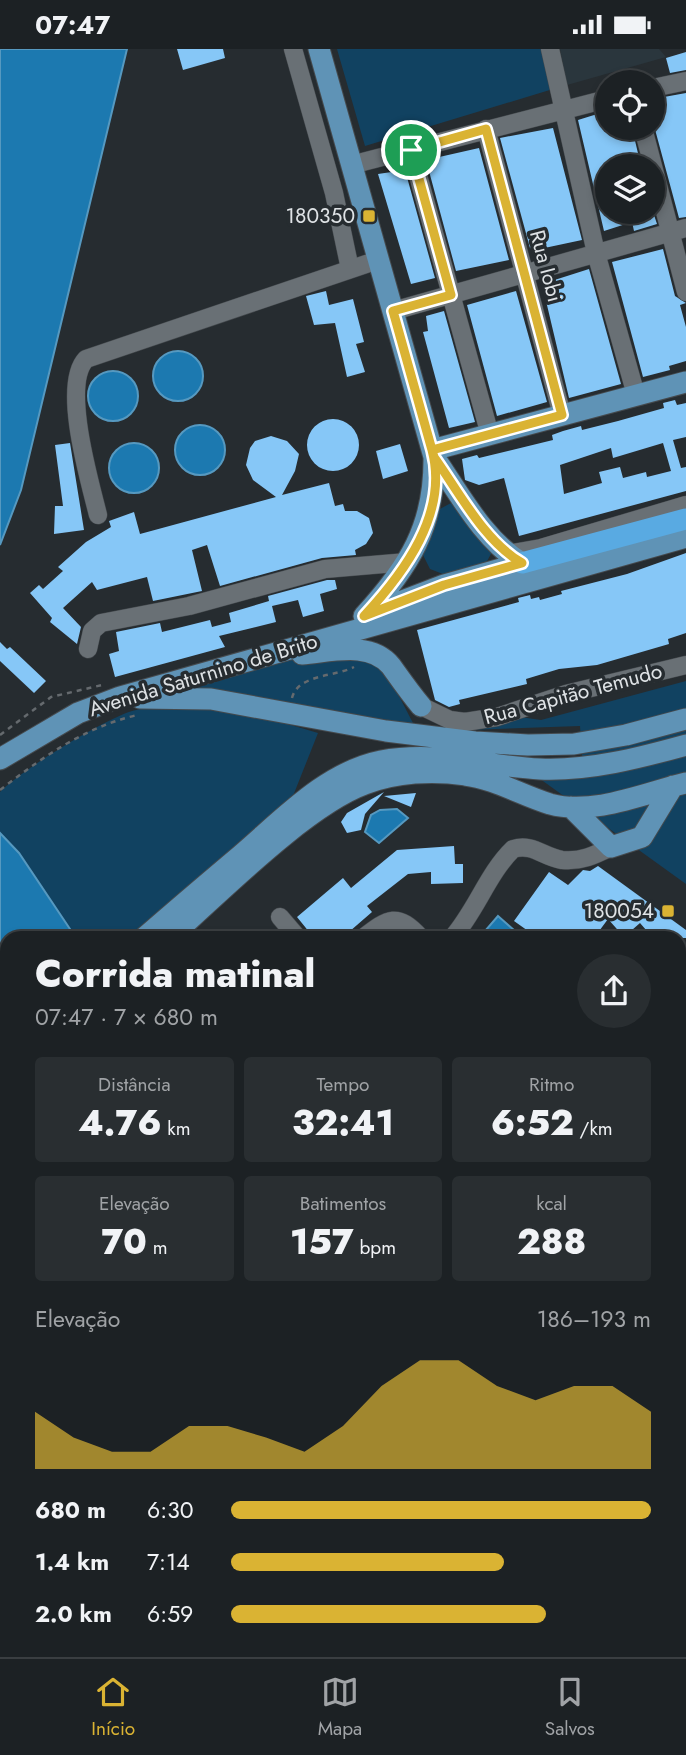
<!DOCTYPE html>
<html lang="pt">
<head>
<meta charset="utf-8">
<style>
  body { margin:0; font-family:Jost,sans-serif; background:#292e31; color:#f1f3f6; height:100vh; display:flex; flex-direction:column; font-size:26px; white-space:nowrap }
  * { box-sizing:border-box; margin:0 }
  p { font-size:23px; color:#a0a3a6 }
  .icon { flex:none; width:38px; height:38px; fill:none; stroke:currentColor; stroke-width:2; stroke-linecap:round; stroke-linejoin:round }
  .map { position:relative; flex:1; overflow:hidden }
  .sheet { position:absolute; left:0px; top:882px; width:686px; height:726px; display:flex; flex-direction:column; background:#1c2124; border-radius:21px 21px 0 0; box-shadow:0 4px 10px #0003,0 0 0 2px #3a3e41 }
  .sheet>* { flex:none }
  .fabs { position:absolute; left:595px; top:21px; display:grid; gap:14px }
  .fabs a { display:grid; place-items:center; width:70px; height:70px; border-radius:50%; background:#1c2124; box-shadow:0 4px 10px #0003,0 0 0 2px #3a3e41; font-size:35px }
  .pin { position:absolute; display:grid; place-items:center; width:60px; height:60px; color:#fff; margin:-30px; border:4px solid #fff; border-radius:50%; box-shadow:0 2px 7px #0007 }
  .round { display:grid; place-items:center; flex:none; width:74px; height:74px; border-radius:37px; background:#292e31 }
  .headline { display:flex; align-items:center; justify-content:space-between; height:119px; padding:0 35px }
  h1 { font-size:38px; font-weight:800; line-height:52px }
  .figures { display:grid; grid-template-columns:repeat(3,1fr); gap:10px; height:119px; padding:7px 35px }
  .figures div { display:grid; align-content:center; border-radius:7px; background:#292e31; text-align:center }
  .figures b { font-size:35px; font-weight:800 }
  .figures small { font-size:19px; font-weight:400 }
  .figures p { font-size:19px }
  .chart { height:196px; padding:14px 35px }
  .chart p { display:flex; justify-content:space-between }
  .chart svg { width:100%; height:126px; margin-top:7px; fill:#dab333; opacity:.7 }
  ul { padding:0 35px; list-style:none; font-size:23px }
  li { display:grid; grid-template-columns:112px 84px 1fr; align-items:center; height:52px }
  li i { height:18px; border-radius:9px; background:#dab333 }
  .status { display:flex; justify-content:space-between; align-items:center; height:49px; padding:0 35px; background:#1c2124; direction:ltr }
  .status svg { height:19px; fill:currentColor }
  .dock { display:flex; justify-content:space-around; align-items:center; height:98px; border-top:2px solid #3a3e41; background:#1c2124; font-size:19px; color:#a0a3a6 }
  .dock a { display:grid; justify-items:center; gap:4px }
  .dock .on { color:#dab333 }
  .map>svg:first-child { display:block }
  .built { fill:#2a363d }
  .green { fill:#114261 }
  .water { fill:#1c79b0; stroke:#5699c0; stroke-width:2 }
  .building { fill:#86c7f7; fill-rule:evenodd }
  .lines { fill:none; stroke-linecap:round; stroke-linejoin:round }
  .minor-casing { stroke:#454a4e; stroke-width:19 }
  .major-casing { stroke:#454a4e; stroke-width:23 }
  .highway-casing { stroke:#454a4e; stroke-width:23 }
  .path { stroke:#656a6e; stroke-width:2.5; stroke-dasharray:5 5; stroke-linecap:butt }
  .minor { stroke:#697075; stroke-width:18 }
  .major { stroke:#5f93b6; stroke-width:21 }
  .highway { stroke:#59aae2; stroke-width:21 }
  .route-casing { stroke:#fff; stroke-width:14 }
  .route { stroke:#dab333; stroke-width:9 }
  .poi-dot { fill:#dab333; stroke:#262c30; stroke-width:2.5 }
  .labels { text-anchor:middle; stroke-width:7; stroke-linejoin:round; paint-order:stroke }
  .poi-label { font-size:21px; fill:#dfe3e6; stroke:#262c30; text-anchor:end }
  .street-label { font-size:21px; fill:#dfe3e6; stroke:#262c30 }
</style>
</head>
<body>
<div class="status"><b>07:47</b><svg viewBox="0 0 49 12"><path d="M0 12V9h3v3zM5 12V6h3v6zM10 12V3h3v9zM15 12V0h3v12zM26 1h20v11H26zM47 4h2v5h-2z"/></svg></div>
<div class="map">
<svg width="686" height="1608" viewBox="0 0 686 1608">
  <rect width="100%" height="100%" fill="#262c30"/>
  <path class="built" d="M560,0H659L666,8L567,36Z"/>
  <path class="green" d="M337,0H545L553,40L365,97Z
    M451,454L458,456L492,503L486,514L443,525L430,520L423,506L438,461Z
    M339,596L386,622L414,676L239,644L189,639Z
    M686,632V835L536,727L583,719L580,677L466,681L513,667L541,671Z
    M165,656L234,659L318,684L293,747L219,814L126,889H7L0,1031V743C21,721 103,671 132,662C143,659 154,658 165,656Z"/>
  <path class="water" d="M0,0H127L21,441L0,496Z
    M153 327a25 25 0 1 1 50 0a25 25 0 1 1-50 0Z
    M88 347a25 25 0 1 1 50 0a25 25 0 1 1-50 0Z
    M175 401a25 25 0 1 1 50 0a25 25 0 1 1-50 0Z
    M109 419a25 25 0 1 1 50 0a25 25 0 1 1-50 0Z
    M397,760L408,769L379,794L365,783L371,766L380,761Z
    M0,784L19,804L76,889H7V1601H679V979L686,980V1608H0Z
    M498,867L523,889H479Z"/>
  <path class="building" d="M177,0H223L225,9L183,21Z
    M686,3V21L670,24L666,9Z
    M686,44V168L679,169L653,73V50Z
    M607,62V79H632L641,117H607V163H653L657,175L634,182L632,173L604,182L578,71Z
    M553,79L582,191L535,201L530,199L500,89Z
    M479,99L509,211L456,222L426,111Z
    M405,121L435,229L411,235L378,125Z
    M663,200L675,247L686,254L680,256L686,278V312L669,317L670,321L643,328L612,213Z
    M589,220L621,335L569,349L542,235Z
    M326,242L329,256L353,250L364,293L356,295L365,323L347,328L335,274L314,276L306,247Z
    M516,242L547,353L497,367L467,256Z
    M444,262L475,373L449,379L423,283L428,282L426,267Z
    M675,351L677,356L686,354V388L673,391L681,419L686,418V442L519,487L504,429L479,436L465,431L462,410L477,406L479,409L553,391L552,386L563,382L581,377L582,381L618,372L664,359L663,354ZM663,394L671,422L647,428L646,423L623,429L620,418L599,423L602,434L564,445L560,416L611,399L613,409Z
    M307 396a26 26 0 1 1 52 0a26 26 0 1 1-52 0Z
    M271,387L287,392L299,405L295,422L282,446L329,434L335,457L343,455L345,462H357L369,469L373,484L366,495L355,501L356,506L322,509L220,537L207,496L192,501L202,542L153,552L147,528L97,541L92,533L63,559L81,578L77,595L50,573L52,569L30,544L39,536L43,540L63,522L58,518L86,493L111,478L109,472L134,463L140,485L276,448L253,431L246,416L250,399L255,392Z
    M70,394L84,481L54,485L55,457H63L55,396Z
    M400,395L408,422L383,430L376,402Z
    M686,504V584L668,590L669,595L597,616L559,620L526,630L527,635L459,651L460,655L449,658L435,651L417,581L519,553L518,549L530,546L531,550L539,548L540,551L562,545L561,542L627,525Z
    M327,531H335L337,540L320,545L324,562L303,568L298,551L272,557L276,573L219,587L225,598L115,628L109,605L119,602L116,583L160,574L162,583L210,571L212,578L231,573L229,564L269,552L268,547Z
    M0,593L7,600L10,598L46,632L34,644L0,612Z
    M384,743L365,765L361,781L347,784L341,773L347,764Z
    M416,744L411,758L384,747Z
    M454,797L455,815H463V834L431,835V823L408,825L367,857L372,863L342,889H314L297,868L343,829L351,839L397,801Z
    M598,817L686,881V889H653L640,874L624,888L608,870L594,889H538L514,872L549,823L568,836L583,821L590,822Z"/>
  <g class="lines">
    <g class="minor-casing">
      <path id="minor" d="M293,0L334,144L350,220
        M550,0L596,204L636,346
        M653,39L686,32
        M643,79L686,243
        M486,80L562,366
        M411,101L490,386
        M351,116L607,50
        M393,262L686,179
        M98,466C90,433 61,336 86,310L378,211
        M507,505L541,499L686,456
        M88,600L92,582L101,574L189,557L325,520L407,513
        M421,657L450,671L465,673L497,668L566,645L686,616
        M280,868L298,889
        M363,889C389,869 397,863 421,889
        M452,889C476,862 488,824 513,800C533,794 543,808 562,811C581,813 595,806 611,798"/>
    </g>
    <g class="major-casing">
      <path id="major" d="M319,0L434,408C435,477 409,518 364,567
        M432,401L686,333
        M434,408C459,444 484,492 522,514
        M371,564L444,536L522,514
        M302,605C330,603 370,591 391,617C401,631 410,644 421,657
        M140,649L211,650L386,682L475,693L528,696L574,695L626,686L686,670
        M0,710L78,664L120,648L686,488
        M571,758L611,798L642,788L673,737
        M144,889C176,861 209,833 241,806C282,771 326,723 381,712C435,702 486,717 540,720C589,722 639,709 686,696
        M169,889C219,845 305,757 365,735C396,723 433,721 465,726C495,730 521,746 550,755C593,767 645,744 686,734
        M0,1010L7,1005
        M0,1034L7,1028"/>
    </g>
    <g class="highway-casing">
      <path id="highway" d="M522,514L686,470"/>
    </g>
    <path class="path" d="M292,649C298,625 335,628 354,618
      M0,686L51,648L102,636
      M0,741C43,708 83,679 137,666"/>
    <use href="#minor" class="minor"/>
    <use href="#major" class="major"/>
    <use href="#highway" class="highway"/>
  </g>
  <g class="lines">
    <g class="route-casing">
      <path id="route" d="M411,101L451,246L393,262L432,401C449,464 404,524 364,567L444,536L522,514C484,492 459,443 434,408L432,401L562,366L486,80L411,101"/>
    </g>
    <use href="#route" class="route"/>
  </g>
  <g class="poi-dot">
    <rect x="362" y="160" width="14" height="14" rx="3.5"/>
    <rect x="661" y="855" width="14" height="14" rx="3.5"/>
  </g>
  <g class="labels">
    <g class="poi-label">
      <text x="355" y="174">180350</text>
      <text x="654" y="869">180054</text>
    </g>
    <g class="street-label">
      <text transform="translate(546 217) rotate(75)" y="7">Rua Iobi</text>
      <text transform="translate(203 626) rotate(-17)" y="7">Avenida Saturnino de Brito</text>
      <text transform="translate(573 645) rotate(-15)" y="7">Rua Capitão Temudo</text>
    </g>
  </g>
</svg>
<div class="fabs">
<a><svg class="icon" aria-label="locate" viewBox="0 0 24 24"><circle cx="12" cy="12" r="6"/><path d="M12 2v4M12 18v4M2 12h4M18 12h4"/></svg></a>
<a><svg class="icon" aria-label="layers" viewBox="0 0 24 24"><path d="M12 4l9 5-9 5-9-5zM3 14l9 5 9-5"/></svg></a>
</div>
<div class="pin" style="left:411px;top:101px;background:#1e9e55"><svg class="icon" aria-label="arrive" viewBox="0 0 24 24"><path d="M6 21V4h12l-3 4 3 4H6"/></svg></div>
<section class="sheet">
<div class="headline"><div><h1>Corrida matinal</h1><p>07:47 · 7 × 680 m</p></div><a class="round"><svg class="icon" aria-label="share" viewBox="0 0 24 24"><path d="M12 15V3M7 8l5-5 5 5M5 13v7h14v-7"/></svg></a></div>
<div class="figures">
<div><p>Distância</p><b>4.76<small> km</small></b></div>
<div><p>Tempo</p><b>32:41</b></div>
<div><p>Ritmo</p><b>6:52<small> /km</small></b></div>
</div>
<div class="figures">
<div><p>Elevação</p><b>70<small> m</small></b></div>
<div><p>Batimentos</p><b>157<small> bpm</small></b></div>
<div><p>kcal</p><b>288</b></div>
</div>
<div class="chart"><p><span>Elevação</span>186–193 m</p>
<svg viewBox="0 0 160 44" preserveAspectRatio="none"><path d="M0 44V24L10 33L20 38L30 38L40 29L50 29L60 33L70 38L80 29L90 15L100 6L110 6L120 15L130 20L140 15L150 15L160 24V44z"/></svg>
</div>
<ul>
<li><b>680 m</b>6:30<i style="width:100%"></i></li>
<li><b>1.4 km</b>7:14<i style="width:65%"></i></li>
<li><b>2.0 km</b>6:59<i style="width:75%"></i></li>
</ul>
</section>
</div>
<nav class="dock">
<a class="on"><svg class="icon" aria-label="home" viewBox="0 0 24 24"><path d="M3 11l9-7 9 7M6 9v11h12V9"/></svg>Início</a>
<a><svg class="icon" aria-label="map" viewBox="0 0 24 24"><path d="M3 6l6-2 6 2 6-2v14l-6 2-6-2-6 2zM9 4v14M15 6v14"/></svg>Mapa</a>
<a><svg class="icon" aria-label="saved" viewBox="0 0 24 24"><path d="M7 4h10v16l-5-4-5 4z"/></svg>Salvos</a>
</nav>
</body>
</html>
